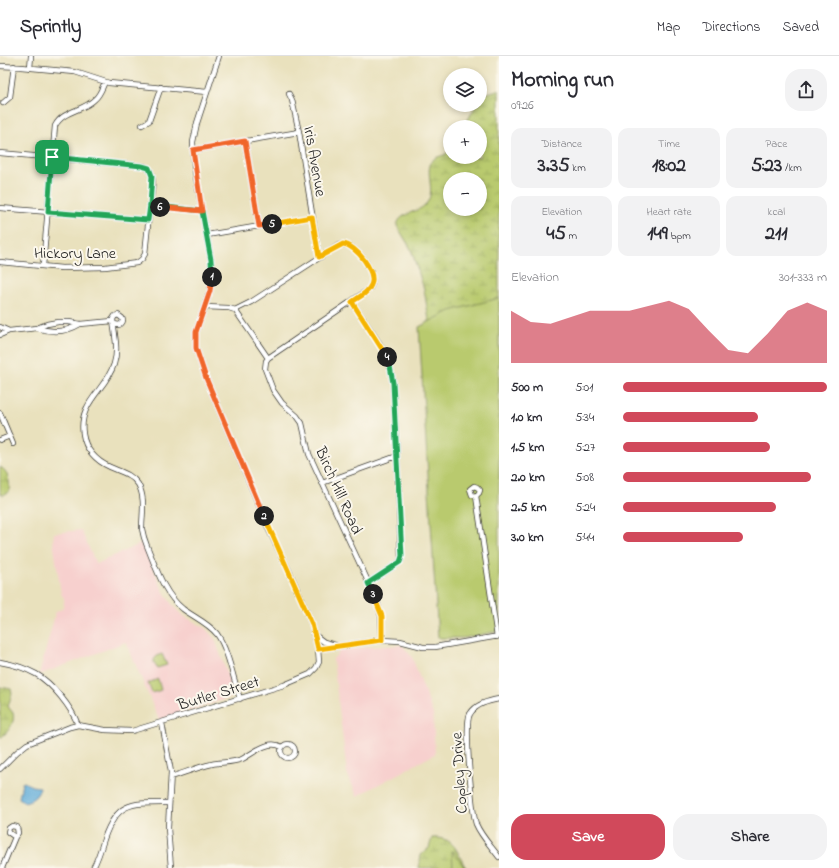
<!DOCTYPE html>
<html lang="en">
<head>
<meta charset="utf-8">
<style>
  body { margin:0; font-family:"Indie Flower",sans-serif; background:#f2f2f3; color:#2b2b33; height:100vh; display:flex; flex-direction:column; font-size:15px; white-space:nowrap }
  * { box-sizing:border-box; margin:0 }
  p { font-size:13px; color:#7c7c81 }
  .icon { flex:none; width:22px; height:22px; fill:none; stroke:currentColor; stroke-width:2; stroke-linecap:round; stroke-linejoin:round }
  .map { position:relative; flex:1; overflow:hidden }
  .details { display:flex; flex-direction:column; background:#fff; width:340px }
  .details>* { flex:none }
  .fabs { position:absolute; left:443px; top:12px; display:grid; gap:8px }
  .fabs a { display:grid; place-items:center; width:44px; height:44px; border-radius:50%; background:#fff; box-shadow:0 2px 6px #0003; font-size:20px }
  .pin { position:absolute; display:grid; place-items:center; width:34px; height:34px; color:#fff; margin:-17px; border-radius:8px; box-shadow:0 2px 6px #0006 }
  .km { position:absolute; width:20px; height:20px; margin:-10px; border-radius:50%; background:#222; color:#fff; font-size:11px; line-height:20px; text-align:center }
  .round { display:grid; place-items:center; flex:none; width:42px; height:42px; border-radius:16px; background:#f2f2f3 }
  .summary { display:flex; align-items:center; justify-content:space-between; height:68px; padding:0 12px }
  h1 { font-size:22px; font-weight:700; line-height:30px }
  .figures { display:grid; grid-template-columns:repeat(3,1fr); gap:6px; height:68px; padding:4px 12px }
  .figures div { display:grid; align-content:center; border-radius:10px; background:#f2f2f3; text-align:center }
  .figures b { font-size:20px; font-weight:700 }
  .figures small { font-size:11px; font-weight:400 }
  .figures p { font-size:11px }
  .chart { height:112px; padding:8px 12px }
  .chart p { display:flex; justify-content:space-between }
  .chart svg { width:100%; height:72px; margin-top:4px; fill:#d1495b; opacity:.7 }
  .primary-button { display:flex; gap:8px; margin-top:auto; padding:8px 12px }
  .primary-button a { flex:1; height:46px; border-radius:16px; background:#d1495b; color:#fff; font-size:16px; font-weight:700; line-height:46px; text-align:center }
  .primary-button a+a { background:#f2f2f3; color:#2b2b33 }
  ul { padding:0 12px; list-style:none; font-size:13px }
  li { display:grid; grid-template-columns:64px 48px 1fr; align-items:center; height:30px }
  li i { height:10px; border-radius:5px; background:#d1495b }
  header { display:flex; align-items:center; gap:24px; box-sizing:border-box; height:56px; padding:0 20px; background:#fff; border-bottom:1px solid #e1e1e2 }
  header strong { font-size:19px }
  nav { display:flex; gap:22px; margin-inline-start:auto; font-size:14px }
  main { display:flex; flex:1; min-height:0 }
  .map>svg:first-child { display:block }
  .built { fill:#f7d0ce }
  .wetland { fill:url(#wetland-marsh); stroke:#6a7345; fill-rule:evenodd }
  .park { fill:#b9ca6e; stroke:#6a7345 }
  .water { fill:#60acd8; stroke:#3e647a }
  .lines { fill:none; stroke-linecap:round; stroke-linejoin:round }
  .minor-casing { stroke:#3b3a34; stroke-width:6 }
  .minor { stroke:#fff; stroke-width:4.5 }
  .split-1-casing { stroke:#fff; stroke-width:8 }
  .split-2-casing { stroke:#fff; stroke-width:8 }
  .split-3-casing { stroke:#fff; stroke-width:8 }
  .split-4-casing { stroke:#fff; stroke-width:8 }
  .split-5-casing { stroke:#fff; stroke-width:8 }
  .split-6-casing { stroke:#fff; stroke-width:8 }
  .split-7-casing { stroke:#fff; stroke-width:8 }
  .split-1 { stroke:#22a559; stroke-width:5 }
  .split-2 { stroke:#f0652b; stroke-width:5 }
  .split-3 { stroke:#f5b400; stroke-width:5 }
  .split-4 { stroke:#22a559; stroke-width:5 }
  .split-5 { stroke:#f5b400; stroke-width:5 }
  .split-6 { stroke:#f0652b; stroke-width:5 }
  .split-7 { stroke:#22a559; stroke-width:5 }
  .labels { text-anchor:middle; stroke-width:4; stroke-linejoin:round; paint-order:stroke }
  .street-label { font-size:16px; fill:#1c1c1c; stroke:#fbf7ec }
</style>
</head>
<body>
<header>
<strong>Sprintly</strong>
<nav><a>Map</a><a>Directions</a><a>Saved</a></nav>
</header>
<main>
<div class="map">
<svg width="499" height="812" viewBox="0 0 499 812">
  <defs>
    <pattern id="wetland-marsh" width="20" height="14" patternUnits="userSpaceOnUse"><rect width="20" height="14" fill="#b9ca6e"/><path d="M1 5h8M5 5V1M11 12h8M15 12V8" fill="none" stroke="#9ead5f"/></pattern>
  </defs>
  <rect width="100%" height="100%" fill="#fbf7ec"/>
  <filter id="ink" filterUnits="userSpaceOnUse"><feTurbulence type="fractalNoise" baseFrequency=".025" numOctaves="2"/><feDisplacementMap in="SourceGraphic" scale="8" xChannelSelector="R" yChannelSelector="G"/><feConvolveMatrix kernelMatrix="1 2 1 2 8 2 1 2 1" color-interpolation-filters="sRGB"/></filter>
  <filter id="wash" filterUnits="userSpaceOnUse"><feTurbulence type="fractalNoise" baseFrequency=".012" numOctaves="4" result="noise"/><feDisplacementMap in="SourceGraphic" scale="16" xChannelSelector="R" yChannelSelector="G"/><feGaussianBlur stdDeviation="0.9" result="paint"/><feColorMatrix in="noise" values="0 0 0 0 0 0 0 0 0 0 0 0 0 0 0 0 0 1.4 0 .05"/><feComposite in="paint" operator="in"/></filter>
  <g filter="url(#wash)">
    <rect width="100%" height="100%" fill="#e9e1bd"/>
    <path class="built" d="M81,474L96,508L142,487L163,534L171,547L184,560L205,572L215,583L234,638L233,641L159,664L126,586L39,619L56,555L62,553L64,547V542L61,538L53,485L54,477Z
      M402,589L412,601L433,658L435,698L357,740L347,717L333,603L342,593Z"/>
    <path class="wetland" d="M497,34H499V423L430,293L429,264L424,233L411,193L397,170C398,157 417,157 425,149C437,137 425,118 431,107C434,100 441,101 446,98C448,96 449,94 450,93V101H480V71H464L476,49H480V44L488,37ZM450,123H480V153H450Z
      M0,411C9,415 10,427 9,436L3,439L0,438Z
      M0,631L11,633L12,638L8,650C9,653 12,655 13,657C16,666 7,678 0,682Z
      M432,782C456,781 456,796 466,812H419L421,799L429,792Z"/>
    <path class="park" d="M499,242V575L464,582H438L419,271L450,255Z
      M162,598L167,609L157,612C151,604 154,601 162,598Z
      M158,623L161,634L152,637L148,627Z
      M452,794L465,812H453Z"/>
    <path class="water" d="M24,726L32,730L40,731C39,739 32,745 24,746L19,742L22,727Z"/>
  </g>
  <g filter="url(#ink)">
    <g class="lines">
      <g class="minor-casing">
        <path id="minor" d="M219,0L197,67L193,86L194,110L211,204L212,220L210,235L196,276V292L206,322L270,476L290,517L312,568L318,593
          M0,10L21,11L75,16L109,27L207,36
          M30,12L31,0
          M289,38L292,44L299,76L319,201
          M3,47L10,41L14,10
          M142,69L149,65L161,31
          M245,85L259,170
          M193,94L299,76
          M0,97L144,110C158,115 151,138 150,149L202,155
          M0,152L148,164
          M207,179L313,161
          M0,206L62,212L105,211L137,207L142,203L145,198L150,149
          M43,210L55,70C63,54 84,55 95,43C100,39 102,32 105,26
          M352,246L381,290L390,310L393,327L397,400L401,504L397,508L368,527
          M205,251L229,252L235,254L268,302
          M235,254L251,246L339,189C354,185 371,210 372,222C373,227 371,231 368,234L268,302
          M114,268L119,269C122,268 124,265 122,262L118,259L115,260L113,263C114,278 119,292 114,308C106,334 78,346 83,378C85,393 96,405 110,411C121,416 131,418 138,428C146,442 142,458 142,473C143,479 145,485 147,490C156,512 164,538 183,553C194,561 208,567 217,578C228,593 234,625 240,643
          M0,271L9,275
          M37,272C52,277 67,276 80,268
          M0,279L9,275L37,272L47,268L58,266H69L80,268L113,265
          M268,302L266,305L265,313L273,334L282,347L297,360L302,367L309,398L377,545L381,560L382,584
          M0,357L13,388
          M0,384L10,380
          M322,427L397,400
          M476,440L472,439L470,433L474,430L477,431L480,434L479,437L476,440L497,581
          M316,580L324,586L335,589
          M0,606C12,608 25,612 36,618C52,627 72,652 78,669
          M499,643C488,645 476,648 470,658C464,667 472,756 476,768C481,780 491,790 499,801
          M162,667L171,716L168,772L171,812
          M281 695a7 7 0 1 1 14 0a7 7 0 1 1-14 0Z
          M0,713L17,696L27,688L70,671L78,669L105,674L132,675L284,629L310,618L316,612L319,606L318,593L382,584L400,585L423,591H435L499,580
          M171,721C184,717 198,711 212,708C222,706 232,707 242,703C254,697 268,683 282,691
          M2,812L15,781L18,777L17,771L12,770L9,772L8,776L15,781
          M93,812C98,803 101,793 104,783C117,745 132,747 169,747"/>
      </g>
      <use href="#minor" class="minor"/>
    </g>
  </g>
  <g class="lines" filter="url(#ink)">
    <g class="split-1-casing">
      <path id="split-1" d="M52,101L142,110L149,112L152,120L150,149L202,155L211,204L212,221"/>
    </g>
    <g class="split-2-casing">
      <path id="split-2" d="M212,221L210,235L196,276V292L206,322L264,460"/>
    </g>
    <g class="split-3-casing">
      <path id="split-3" d="M264,460L312,568L318,593L382,584V560L373,538"/>
    </g>
    <g class="split-4-casing">
      <path id="split-4" d="M373,538L368,527L400,506L402,500L393,327L390,310L387,301"/>
    </g>
    <g class="split-5-casing">
      <path id="split-5" d="M272,168L312,161L319,201L343,188C356,189 377,216 371,229C368,237 359,241 352,246L387,301"/>
    </g>
    <g class="split-6-casing">
      <path id="split-6" d="M160,151L202,155L193,94L245,85L259,170L272,168"/>
    </g>
    <g class="split-7-casing">
      <path id="split-7" d="M52,101L48,156L148,164L150,149L160,151"/>
    </g>
    <use href="#split-1" class="split-1"/>
    <use href="#split-2" class="split-2"/>
    <use href="#split-3" class="split-3"/>
    <use href="#split-4" class="split-4"/>
    <use href="#split-5" class="split-5"/>
    <use href="#split-6" class="split-6"/>
    <use href="#split-7" class="split-7"/>
  </g>
  <g class="labels">
    <g class="street-label">
      <text transform="translate(316 105) rotate(80)" y="6">Iris Avenue</text>
      <text x="75" y="202">Hickory Lane</text>
      <text transform="translate(340 434) rotate(66)" y="6">Birch Hill Road</text>
      <text transform="translate(218 636) rotate(-17)" y="6">Butler Street</text>
      <text transform="translate(458 717) rotate(-94)" y="6">Copley Drive</text>
    </g>
  </g>
</svg>
<div class="fabs">
<a><svg class="icon" aria-label="layers" viewBox="0 0 24 24"><path d="M12 4l9 5-9 5-9-5zM3 14l9 5 9-5"/></svg></a>
<a>+</a>
<a>−</a>
</div>
<div class="pin" style="left:52px;top:101px;background:#1e9e55"><svg class="icon" aria-label="arrive" viewBox="0 0 24 24"><path d="M6 21V4h12l-3 4 3 4H6"/></svg></div>
<b class="km" style="left:212px;top:221px">1</b>
<b class="km" style="left:264px;top:460px">2</b>
<b class="km" style="left:373px;top:538px">3</b>
<b class="km" style="left:387px;top:301px">4</b>
<b class="km" style="left:272px;top:168px">5</b>
<b class="km" style="left:160px;top:151px">6</b>
</div>
<section class="details">
<div class="summary"><div><h1>Morning run</h1><p>09:26</p></div><a class="round"><svg class="icon" aria-label="share" viewBox="0 0 24 24"><path d="M12 15V3M7 8l5-5 5 5M5 13v7h14v-7"/></svg></a></div>
<div class="figures">
<div><p>Distance</p><b>3.35<small> km</small></b></div>
<div><p>Time</p><b>18:02</b></div>
<div><p>Pace</p><b>5:23<small> /km</small></b></div>
</div>
<div class="figures">
<div><p>Elevation</p><b>45<small> m</small></b></div>
<div><p>Heart rate</p><b>149<small> bpm</small></b></div>
<div><p>kcal</p><b>211</b></div>
</div>
<div class="chart"><p><span>Elevation</span>301–333 m</p>
<svg viewBox="0 0 160 44" preserveAspectRatio="none"><path d="M0 44V12L10 19L20 20L30 16L40 12L50 12L60 12L70 9L80 6L90 11L100 24L110 36L120 38L130 26L140 12L150 7L160 12V44z"/></svg>
</div>
<ul>
<li><b>500 m</b>5:01<i style="width:100%"></i></li>
<li><b>1.0 km</b>5:34<i style="width:66%"></i></li>
<li><b>1.5 km</b>5:27<i style="width:72%"></i></li>
<li><b>2.0 km</b>5:08<i style="width:92%"></i></li>
<li><b>2.5 km</b>5:24<i style="width:75%"></i></li>
<li><b>3.0 km</b>5:44<i style="width:59%"></i></li>
</ul>
<div class="primary-button"><a>Save</a><a>Share</a></div>
</section>
</main>
</body>
</html>
